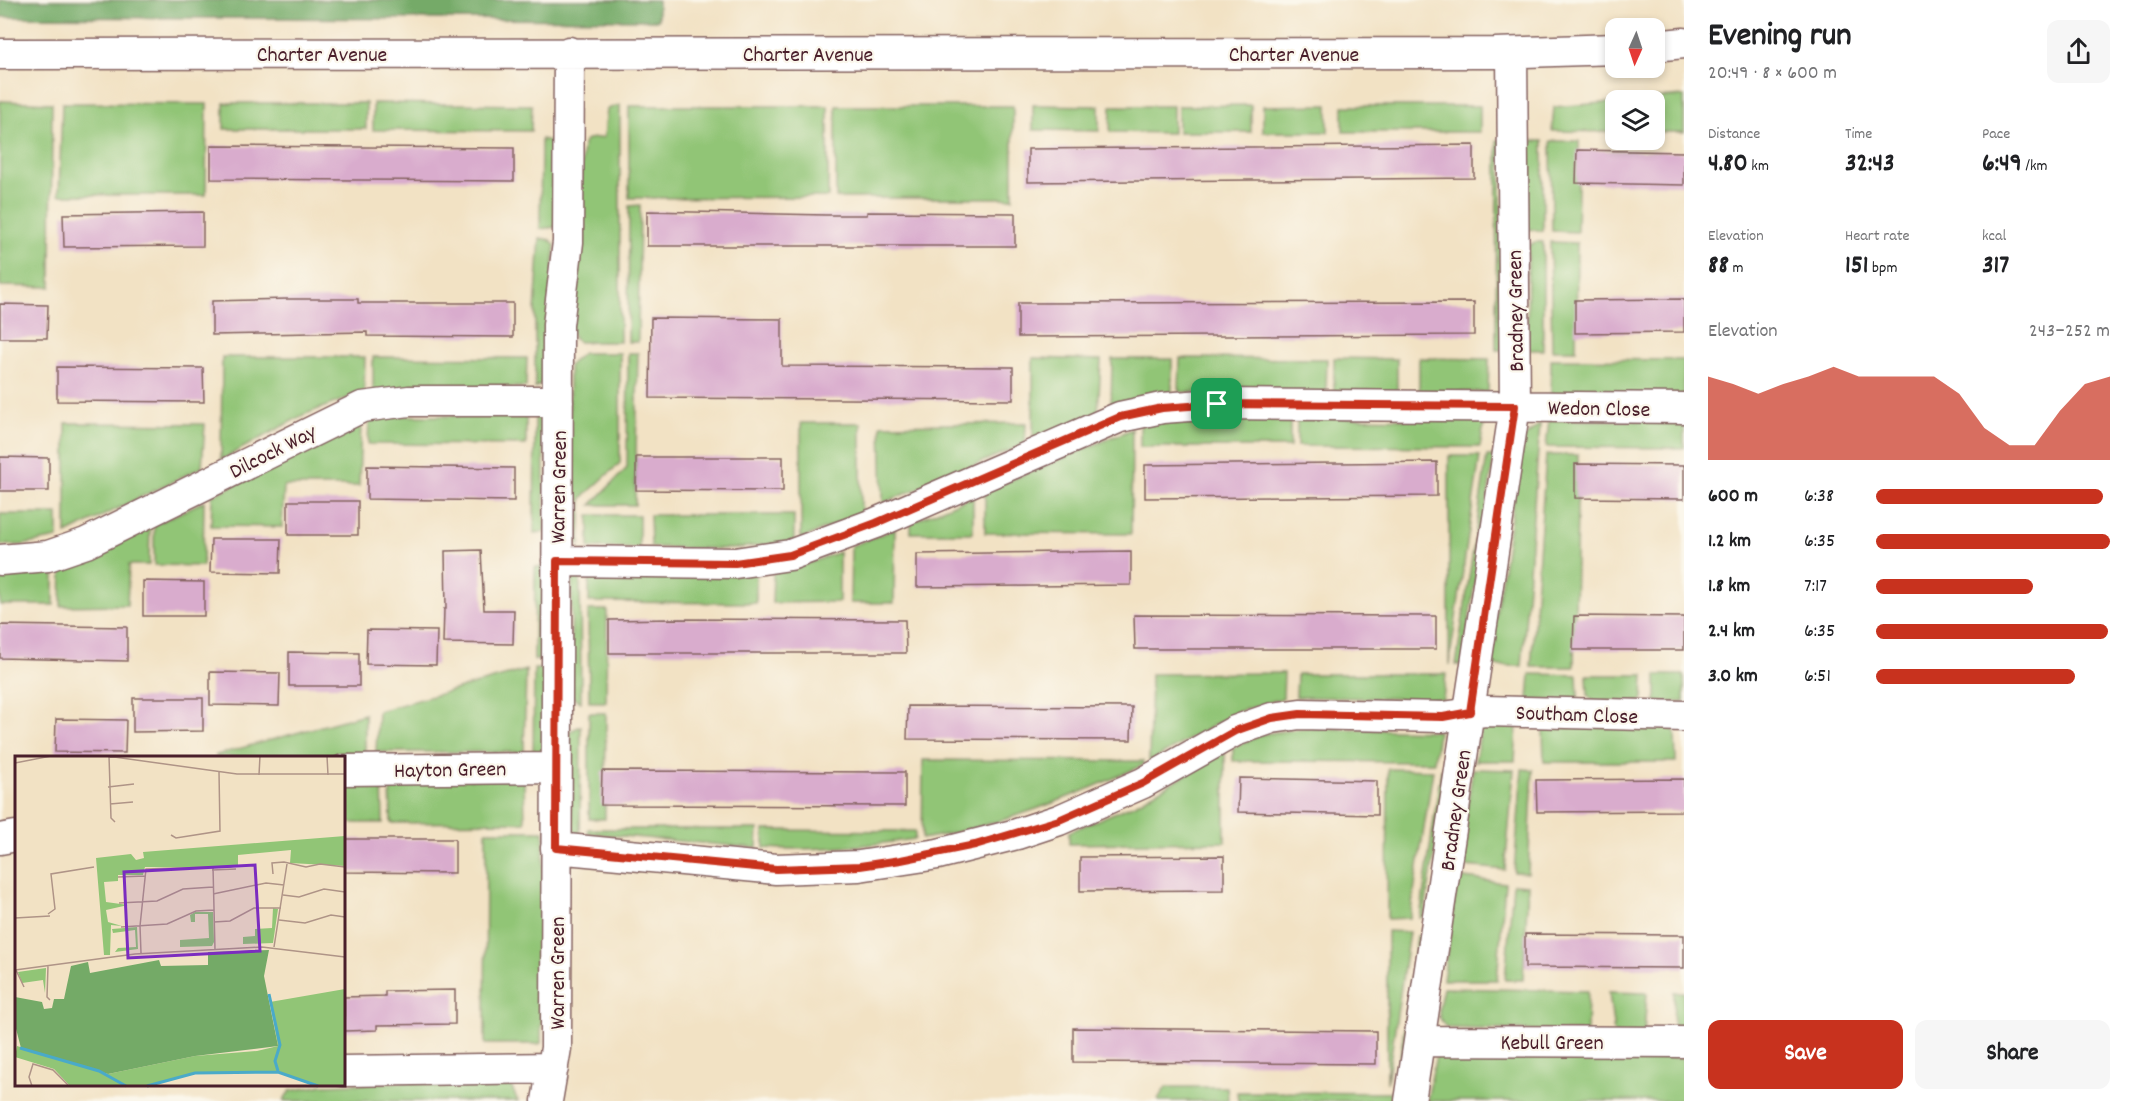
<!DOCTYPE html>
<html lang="en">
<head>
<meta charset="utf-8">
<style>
  body { margin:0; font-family:Dekko,sans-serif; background:#f6f6f6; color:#202124; height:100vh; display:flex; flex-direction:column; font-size:22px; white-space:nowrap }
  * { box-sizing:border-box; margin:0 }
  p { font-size:20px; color:#757577 }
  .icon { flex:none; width:33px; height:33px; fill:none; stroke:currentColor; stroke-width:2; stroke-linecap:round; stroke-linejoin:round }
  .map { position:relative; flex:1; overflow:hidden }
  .drawer { display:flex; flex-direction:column; background:#fff; width:450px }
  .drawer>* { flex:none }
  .needle { width:39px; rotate:183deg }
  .controls { position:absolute; left:1605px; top:18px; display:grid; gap:12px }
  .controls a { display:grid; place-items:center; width:60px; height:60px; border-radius:12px; background:#fff; box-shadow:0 3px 9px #0003; font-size:30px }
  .pin { position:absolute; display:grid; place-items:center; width:51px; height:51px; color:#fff; margin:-26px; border-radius:12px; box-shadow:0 3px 9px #0006 }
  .round { display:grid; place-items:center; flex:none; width:63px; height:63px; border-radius:12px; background:#f6f6f6 }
  .head { display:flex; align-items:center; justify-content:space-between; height:102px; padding:0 24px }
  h1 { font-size:33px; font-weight:800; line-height:45px }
  .stats { display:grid; grid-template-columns:repeat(3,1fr); gap:9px; height:102px; padding:6px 24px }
  .stats div { display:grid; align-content:center }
  .stats b { font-size:26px; font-weight:800 }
  .stats small { font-size:16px; font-weight:400 }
  .stats p { font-size:16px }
  .chart { height:168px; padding:12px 24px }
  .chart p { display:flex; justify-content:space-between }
  .chart svg { width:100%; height:108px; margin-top:6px; fill:#c8321e; opacity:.7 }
  .button { display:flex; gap:12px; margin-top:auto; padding:12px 24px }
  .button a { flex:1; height:69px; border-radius:12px; background:#c8321e; color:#fff; font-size:24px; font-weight:800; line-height:69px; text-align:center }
  .button a+a { background:#f6f6f6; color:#202124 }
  ul { padding:0 24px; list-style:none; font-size:20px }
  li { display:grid; grid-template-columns:96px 72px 1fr; align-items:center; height:45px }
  li i { height:15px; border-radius:8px; background:#c8321e }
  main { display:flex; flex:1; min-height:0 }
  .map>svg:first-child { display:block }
  .green { fill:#91c576; stroke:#6e7250; stroke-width:1.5 }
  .forest { fill:#74aa67; stroke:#5f6449; stroke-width:1.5 }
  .building { fill:#d9accd }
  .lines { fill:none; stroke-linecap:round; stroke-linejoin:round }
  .minor-casing { stroke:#856361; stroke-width:33 }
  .minor { stroke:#fff; stroke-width:30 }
  .route-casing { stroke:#fff; stroke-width:12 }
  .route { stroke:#c8321e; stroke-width:8 }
  .labels { text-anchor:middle; stroke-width:4.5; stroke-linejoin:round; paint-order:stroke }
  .street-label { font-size:22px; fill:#4a1f2b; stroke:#fbf7ec }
  .inset-river { fill:none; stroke:#4aaac9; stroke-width:3 }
  .inset-road { fill:none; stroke:#af9487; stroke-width:1.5 }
  .view { fill:#7b2cbf; fill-opacity:0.15; stroke:#7b2cbf; stroke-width:3 }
  .inset-edge { fill:none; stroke:#4a1f2b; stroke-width:3 }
</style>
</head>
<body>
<main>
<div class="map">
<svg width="1684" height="1101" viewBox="0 0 1684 1101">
  <rect width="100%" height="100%" fill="#fbf7ec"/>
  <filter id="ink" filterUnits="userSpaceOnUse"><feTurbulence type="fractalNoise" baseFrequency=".0167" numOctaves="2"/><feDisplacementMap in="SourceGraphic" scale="12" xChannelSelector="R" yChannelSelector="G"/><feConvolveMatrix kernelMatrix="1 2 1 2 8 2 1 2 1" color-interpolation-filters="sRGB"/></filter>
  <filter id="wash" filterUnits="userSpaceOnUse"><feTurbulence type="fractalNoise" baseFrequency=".008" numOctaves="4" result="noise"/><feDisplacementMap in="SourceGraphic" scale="24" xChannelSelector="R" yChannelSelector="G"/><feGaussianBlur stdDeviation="1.35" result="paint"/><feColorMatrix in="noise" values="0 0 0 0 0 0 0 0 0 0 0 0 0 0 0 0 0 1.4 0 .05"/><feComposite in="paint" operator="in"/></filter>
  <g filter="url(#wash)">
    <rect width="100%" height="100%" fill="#f2e2c4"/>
    <path class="green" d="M1684,96V132H1655L1654,100H1630Z
      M0,101L52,103L51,287L0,286Z
      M1615,102V132L1552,131L1554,107Z
      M62,103L207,104L206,195H59Z
      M224,103H366V129H224Z
      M373,103L532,105L531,131L373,130Z
      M620,105V342H579L574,339L570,329L583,144L588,139L604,137L607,109Z
      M1033,105L1099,106V131L1033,130Z
      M1251,105V132H1178V106Z
      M1328,105V132H1263V106Z
      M629,106H828V197L629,198Z
      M836,106H1013V198H836Z
      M1111,106H1173V133L1110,132Z
      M1343,106H1480V132H1343Z
      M541,139L553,142L556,147V227L540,229Z
      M1497,140H1501L1502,350H1496Z
      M1532,141H1543V231L1527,229L1529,147Z
      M1551,141H1579L1577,232L1552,231Z
      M640,205L638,342H628L629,206Z
      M540,238L550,240L555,245L544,378L541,384L535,388V311Z
      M1535,242H1543V350H1527L1528,246Z
      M1550,242L1577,243L1576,350H1552Z
      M583,353H620V463L582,498L580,545L572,539L570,533L569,365Z
      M628,353H638L635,505H591L627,468Z
      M222,357H365L364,392L303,415L221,460Z
      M373,357L527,358L526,387L373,391Z
      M1033,358L1101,360L1098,413L1033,441Z
      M1180,358L1327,359L1326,392H1179Z
      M1334,358L1397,359V391H1334Z
      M1419,358L1489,359L1488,392H1419Z
      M1112,359H1172V392L1111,409Z
      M1551,359L1684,360V397L1551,396Z
      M535,414L543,420L545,532L534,533Z
      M401,416H526V445L368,444L369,420Z
      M1290,417V447H1140V426L1171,419Z
      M1297,418L1485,419L1480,447L1297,446Z
      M1549,420L1684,421V448L1546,447Z
      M66,423L205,424L202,467L66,534Z
      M361,423L359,486H284L282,527L211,526L212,496Z
      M801,423H861V513L801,539Z
      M1026,423L1025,444L883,503L881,425Z
      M1540,424L1522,666H1488L1523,439Z
      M1132,429L1131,534L985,533V491Z
      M1546,455H1578L1574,667H1531Z
      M1449,456H1480L1449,665Z
      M1487,456H1494L1462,665H1456Z
      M973,496V533H911V522Z
      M204,501L203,566L154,565V525Z
      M0,514H58V538L22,545H0Z
      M589,515H639V548H589Z
      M650,515H794V541L731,549L651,547Z
      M150,527L149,565H129L127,605L61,606L62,568L102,552Z
      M895,529L894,603H850L851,546Z
      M839,552V602L772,603L773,572L796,568Z
      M535,567H546L545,660H534Z
      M54,570V605H0V575L20,576Z
      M589,574H756V603L589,602Z
      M580,575L581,702L570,696L572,580Z
      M588,610H607L606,702H589Z
      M534,669H545L543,750L533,758Z
      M526,670L524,752H376L378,711Z
      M1284,673L1283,698L1237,712L1149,762L1151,674Z
      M1297,674H1446L1443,699L1296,697Z
      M1530,674L1577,675L1578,697L1573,701L1528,700Z
      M1587,675H1644L1643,699L1639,702L1593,701L1588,696Z
      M1656,675H1684V702H1656Z
      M589,713H606L605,819H589Z
      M365,714V753L303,758L216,757V755Z
      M1517,724L1515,761H1475L1481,729L1487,726Z
      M1547,725L1671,727L1675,732L1676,762H1544L1543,730Z
      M581,726L580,835L571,828L570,731Z
      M1306,728L1438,731L1434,762L1233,761V748L1263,734Z
      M1225,752V842L1069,844V832L1135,804Z
      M923,760L1143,761V765C1071,798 1000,826 922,839Z
      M1388,769L1433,770L1410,918L1387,919Z
      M1473,769L1514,770L1505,870L1465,866L1459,859Z
      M1522,769L1533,770L1528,873L1514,872Z
      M1441,770L1448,771L1424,917L1420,918Z
      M382,779L383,823H344V781Z
      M390,779H524L525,822L391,823Z
      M588,829H758L757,848L588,833Z
      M764,830L915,831V839C864,846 815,851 764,848Z
      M486,831H544L541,1043L538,1044H485Z
      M1464,878L1505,883L1497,980H1443L1457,881Z
      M1513,884L1528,885L1523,980H1505Z
      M1387,931L1409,932L1387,1083Z
      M1417,936H1422L1401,1086L1396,1085Z
      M1443,988L1588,991L1587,1032L1447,1028C1434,1016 1440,1004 1443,988Z
      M1609,992L1647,993L1644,1034H1614Z
      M1674,992H1684V1034H1673Z
      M1436,1055L1684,1058V1101H1427Z
      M496,1079L511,1086L518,1101H283L290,1091L323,1085Z
      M1166,1087H1227L1228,1101H1159L1158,1099Z
      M1237,1092L1401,1093L1400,1101H1238Z"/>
    <path class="forest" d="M0,0H658V20L0,17Z"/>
    <g id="blocks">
      <path class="building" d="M1474,145V178L1028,182V149Z
        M211,146L514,148V181L211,179Z
        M1577,150L1684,152V185L1576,183Z
        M647,211L826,215H867V212L1015,213V246H647Z
        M203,212V246L64,247L63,214Z
        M288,299H358V303H513V337L367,336V332L212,335V301Z
        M1684,299V332L1575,333V300Z
        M1474,302V335L1018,337V303Z
        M0,304L48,305L47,338H0Z
        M651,318L782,319V366L1013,367V400L650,398Z
        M57,367L203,368L204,402L57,401Z
        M0,457L49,458V491H0Z
        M636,457H783V491L636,490Z
        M1437,462V496L1145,498V465Z
        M1575,464L1684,465V499L1575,498Z
        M367,466L514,468V501L367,499Z
        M288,501H358V535H288Z
        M211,539H281L280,573L210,572Z
        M481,550L484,610H514L513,644L443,643L444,609H446L445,551Z
        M1131,551V585L917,587V554Z
        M143,581L204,582V616H143Z
        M1134,615L1436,616V649H1135Z
        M1574,616L1684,617V650H1573Z
        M673,619L905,620L906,653H609V620Z
        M0,625L127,627V661L0,658Z
        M367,630L437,631L436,665L366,664Z
        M289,652L359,653V686H289Z
        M210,672L280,673L279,706L210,705Z
        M133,698H203V731L133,732Z
        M908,706L1132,707L1131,740L907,739Z
        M56,719L126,720L125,753L55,752Z
        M602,771L905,772V806L601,805Z
        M1239,778L1377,781V815L1238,812Z
        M1684,779V811L1537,812L1536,780Z
        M344,839H455V873L344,872Z
        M1224,856V890L1080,891V857Z
        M1525,934L1684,935V968L1525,967Z
        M455,990V1024L377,1025V1030L344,1031V997L385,996V991Z
        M1073,1028L1376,1031V1064L1073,1062Z"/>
    </g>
  </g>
  <g filter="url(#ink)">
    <use href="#blocks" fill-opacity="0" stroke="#856361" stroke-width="1.5"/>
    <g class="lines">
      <g class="minor-casing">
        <path id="minor" d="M1654,46L1684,43
          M0,54L1495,53L1616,49
          M0,560L48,556L86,543L362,407L409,401H558
          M557,561L735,563L790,555L876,523L1120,417L1162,408L1217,404L1684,408
          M344,770L556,768
          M0,839L16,836
          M556,848L776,869L859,866L938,854L1017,834L1059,820L1143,783L1235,731L1272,718L1300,714L1443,717L1486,711L1684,716
          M1420,1041L1684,1042
          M344,1071L553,1068
          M547,1101L556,1048L558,325L568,242L569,52
          M1410,1101L1515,406L1512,53"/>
      </g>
      <use href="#minor" class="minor"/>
    </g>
  </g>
  <g class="lines" filter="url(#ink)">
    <g class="route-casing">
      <path id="route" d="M1217,404L1515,406L1470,712L1443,717L1300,714L1272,718L1235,731L1143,783L1059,820L975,845L901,860L860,866L776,869L556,848L557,561L735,563L790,555L876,523L1120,417L1162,408Z"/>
    </g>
    <use href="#route" class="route"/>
  </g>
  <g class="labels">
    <g class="street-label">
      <text x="322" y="61">Charter Avenue</text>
      <text x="808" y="61">Charter Avenue</text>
      <text x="1294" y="61">Charter Avenue</text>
      <text transform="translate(1514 311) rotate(-91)" y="8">Bradney Green</text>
      <text transform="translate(1599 407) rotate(1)" y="8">Wedon Close</text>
      <text transform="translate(272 450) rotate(-27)" y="8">Dilcock Way</text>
      <text transform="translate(557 487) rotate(-89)" y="8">Warren Green</text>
      <text transform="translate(1577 713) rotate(2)" y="8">Southam Close</text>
      <text transform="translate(450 768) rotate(-1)" y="8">Hayton Green</text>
      <text transform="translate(1454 810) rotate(-82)" y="8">Bradney Green</text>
      <text transform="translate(556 973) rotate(-90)" y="8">Warren Green</text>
      <text x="1552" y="1049">Kebull Green</text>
    </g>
  </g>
  <g transform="translate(15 756)">
    <rect width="330" height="330" fill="#f2e2c4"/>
    <path d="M330,80V110L275,107L276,94L223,99V110L214,112L130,111L128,119H103V125L89,126L91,146L113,149L91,154L93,166L107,170L96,169L95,199H89L81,102L116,98L121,104L129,102L128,96ZM258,152L263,153L258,187L228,188V181L240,180V173L257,172ZM180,156H198L199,186L197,190L165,191V184L194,182L193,158H180V166H176L175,159ZM122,171L123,193L100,196L103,192L121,191L120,174L98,177L97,173ZM31,212L30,237L28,224L7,227L3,216ZM330,233V330H304L262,315L180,317L133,330H55L39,313L0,301L2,290L93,318L180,300L242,295L263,290L255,246Z" fill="#91c576"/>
    <path d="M254,194L249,220L263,290L180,300L93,318L6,292L0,269V241L27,246L29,253L37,252L39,243H49L56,210L73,206L75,217L144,204L146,210L193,209V196Z" fill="#74aa67"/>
    <path class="inset-river" d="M254,238L265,289L260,305L263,315M5,292L84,315L111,330M132,330L180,317L263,316L303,330"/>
    <path class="inset-road" d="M92,0L222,18H330M94,0L96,62L100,66M312,0L313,19M0,7L36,0M244,19L245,0M93,31L119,28M95,48L118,46M156,79L161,82L205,75L204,16M197,114L221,113M258,118L257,107L269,106L291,111L305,108L330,111M103,121L130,120M198,138L251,127L269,129M268,139L284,141L309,133L330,136M104,147L142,145L168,133L198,131M33,158L40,153L36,118L79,111M0,162L35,160M264,164L290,167L316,159L330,161M199,166L215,165L239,152H266M106,171L152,168L181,155L199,154M259,191L272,108M126,197L125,170L131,113L198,111L200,194M33,210L32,241L35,244M0,214L120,198L247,191L330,201M1,214L9,231M17,330L14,321L18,308L38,314L54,330"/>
    <path class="view" d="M240,109L245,195L113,202L109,116Z"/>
    <rect width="330" height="330" class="inset-edge"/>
  </g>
</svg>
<div class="controls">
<a><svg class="needle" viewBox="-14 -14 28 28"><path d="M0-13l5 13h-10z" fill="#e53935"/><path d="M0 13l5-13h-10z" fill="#757577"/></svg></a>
<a><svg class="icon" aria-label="layers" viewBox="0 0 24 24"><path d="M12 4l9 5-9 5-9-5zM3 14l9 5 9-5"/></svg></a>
</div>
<div class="pin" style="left:1217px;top:404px;background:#1e9e55"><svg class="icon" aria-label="arrive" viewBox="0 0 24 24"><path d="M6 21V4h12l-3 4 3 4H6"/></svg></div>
</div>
<section class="drawer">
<div class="head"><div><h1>Evening run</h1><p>20:49 · 8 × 600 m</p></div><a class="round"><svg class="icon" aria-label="share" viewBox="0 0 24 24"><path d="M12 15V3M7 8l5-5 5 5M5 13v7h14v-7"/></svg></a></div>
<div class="stats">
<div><p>Distance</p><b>4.80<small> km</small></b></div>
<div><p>Time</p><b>32:43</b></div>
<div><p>Pace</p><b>6:49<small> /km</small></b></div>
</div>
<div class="stats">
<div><p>Elevation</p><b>88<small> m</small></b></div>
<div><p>Heart rate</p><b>151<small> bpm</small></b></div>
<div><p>kcal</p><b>317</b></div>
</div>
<div class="chart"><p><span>Elevation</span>243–252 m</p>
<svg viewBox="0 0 160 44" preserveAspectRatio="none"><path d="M0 44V10L10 13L20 17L30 13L40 10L50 6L60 10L70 10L80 10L90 10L100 17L110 31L120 38L130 38L140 24L150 13L160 10V44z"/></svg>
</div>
<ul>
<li><b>600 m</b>6:38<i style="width:97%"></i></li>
<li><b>1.2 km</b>6:35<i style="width:100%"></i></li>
<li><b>1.8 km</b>7:17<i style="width:67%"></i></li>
<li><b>2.4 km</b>6:35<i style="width:99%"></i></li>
<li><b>3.0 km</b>6:51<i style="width:85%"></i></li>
</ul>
<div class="button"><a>Save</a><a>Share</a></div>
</section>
</main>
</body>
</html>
